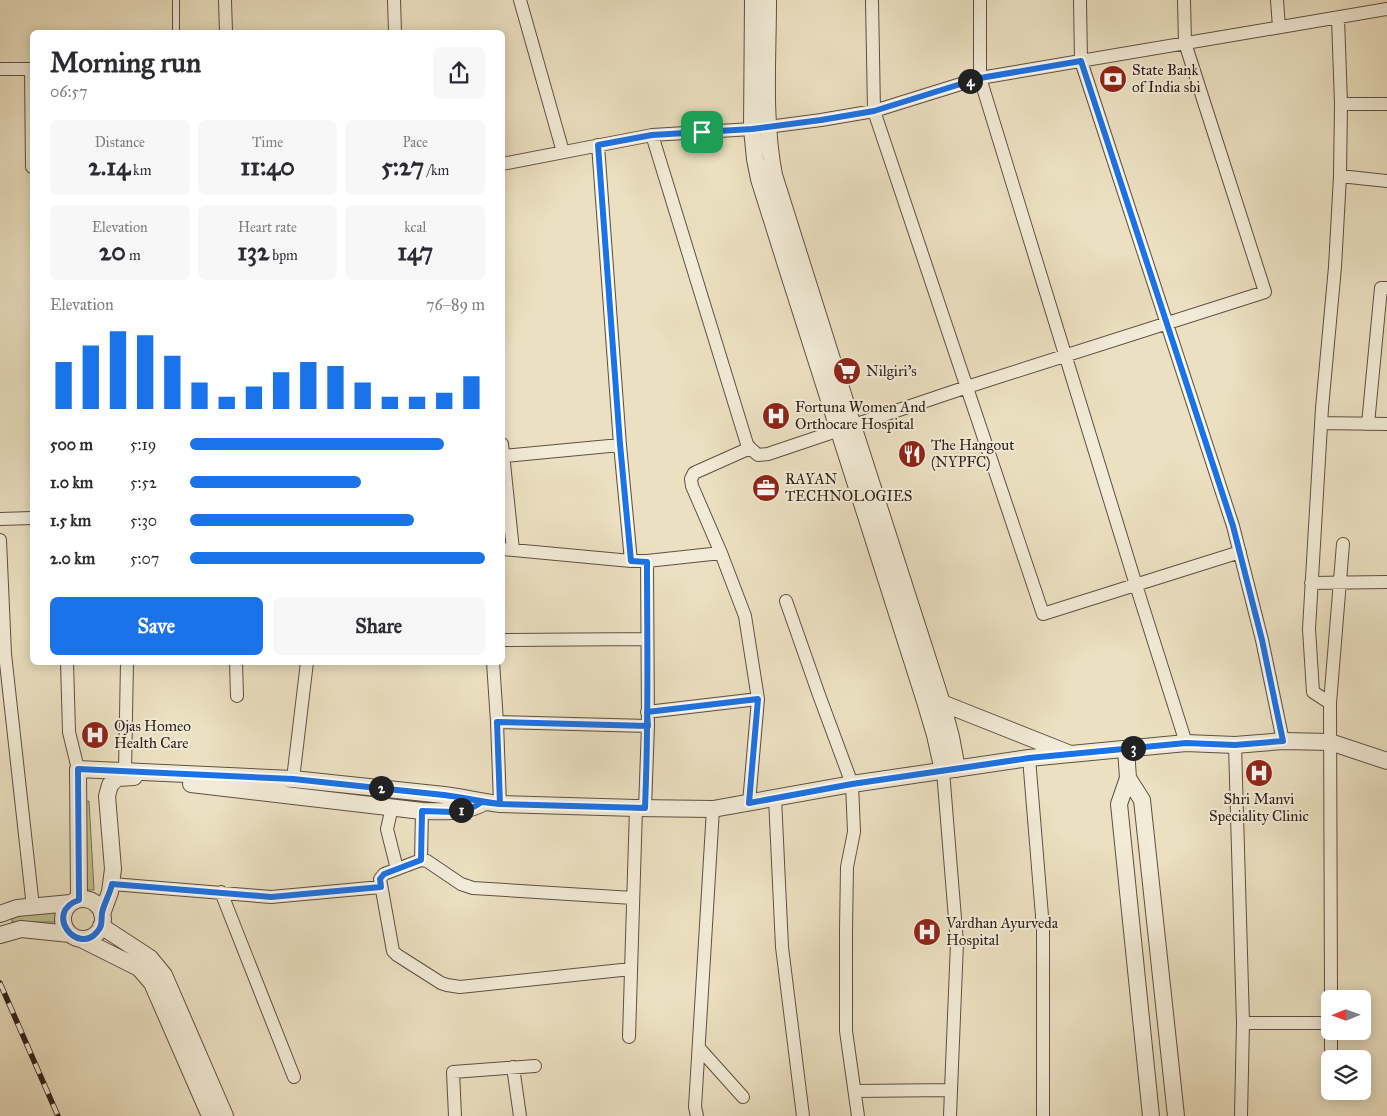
<!DOCTYPE html>
<html lang="en">
<head>
<meta charset="utf-8">
<style>
  body { margin:0; font-family:"IM FELL Great Primer",serif; background:#f7f7f7; color:#2b2b33; height:100vh; display:flex; flex-direction:column; font-size:19px; white-space:nowrap }
  * { box-sizing:border-box; margin:0 }
  p { font-size:16px; color:#7c7c81 }
  .icon { flex:none; width:28px; height:28px; fill:none; stroke:currentColor; stroke-width:2; stroke-linecap:round; stroke-linejoin:round }
  .map { position:relative; flex:1; overflow:hidden }
  .panel { position:absolute; left:30px; top:30px; width:475px; height:635px; display:flex; flex-direction:column; background:#fff; border-radius:8px; box-shadow:0 2px 12px #0003 }
  .panel>* { flex:none }
  .needle { width:32px; rotate:269deg }
  .buttons { position:absolute; left:1321px; top:990px; display:grid; gap:10px }
  .buttons a { display:grid; place-items:center; width:50px; height:50px; border-radius:8px; background:#fff; box-shadow:0 2px 12px #0003; font-size:25px }
  .pin { position:absolute; display:grid; place-items:center; width:42px; height:42px; color:#fff; margin:-21px; border-radius:10px; box-shadow:0 2px 8px #0006 }
  .km { position:absolute; width:25px; height:25px; margin:-12px; border-radius:50%; background:#222; color:#fff; font-size:14px; line-height:25px; text-align:center }
  .round { display:grid; place-items:center; flex:none; width:52px; height:52px; border-radius:8px; background:#f7f7f7 }
  .headline { display:flex; align-items:center; justify-content:space-between; height:85px; padding:0 20px }
  h1 { font-size:28px; font-weight:700; line-height:38px }
  .stats { display:grid; grid-template-columns:repeat(3,1fr); gap:8px; height:85px; padding:5px 20px }
  .stats div { display:grid; align-content:center; border-radius:8px; background:#f7f7f7; text-align:center }
  .stats b { font-size:25px; font-weight:700 }
  .stats small { font-size:14px; font-weight:400 }
  .stats p { font-size:14px }
  .chart { height:140px; padding:10px 20px }
  .chart p { display:flex; justify-content:space-between }
  .chart svg { width:100%; height:90px; margin-top:5px; stroke:#1a73e8; stroke-width:6 }
  .cta { display:flex; gap:10px; margin-top:auto; padding:10px 20px }
  .cta a { flex:1; height:58px; border-radius:8px; background:#1a73e8; color:#fff; font-size:20px; font-weight:700; line-height:58px; text-align:center }
  .cta a+a { background:#f7f7f7; color:#2b2b33 }
  ul { padding:0 20px; list-style:none; font-size:16px }
  li { display:grid; grid-template-columns:80px 60px 1fr; align-items:center; height:38px }
  li i { height:12px; border-radius:6px; background:#1a73e8 }
  .map>svg:first-child { display:block }
  .green { fill:#bec08e; stroke:#767054 }
  .lines { fill:none; stroke-linecap:round; stroke-linejoin:round }
  .service-casing { stroke:#5e5044; stroke-width:8 }
  .minor-casing { stroke:#5e5044; stroke-width:14 }
  .tertiary-casing { stroke:#5e5044; stroke-width:18 }
  .service { stroke:#f2ebd7; stroke-width:6 }
  .minor { stroke:#f2ebd7; stroke-width:12 }
  .tertiary { stroke:#f2ebd7; stroke-width:16 }
  .rail-casing { stroke:#2f201a; stroke-width:5.5 }
  .rail { stroke:#f2ebd7; stroke-width:4; stroke-dasharray:11; stroke-linecap:butt }
  .route-casing { stroke:#fff; stroke-width:10 }
  .route { stroke:#1a73e8; stroke-width:6 }
  .labels { text-anchor:middle; stroke-width:4; stroke-linejoin:round; paint-order:stroke }
  .poi-label { font-size:15px; fill:#2f201a; stroke:#f2ebd7; text-anchor:start }
</style>
</head>
<body>
<div class="map">
<svg width="1387" height="1116" viewBox="0 0 1387 1116">
  <rect width="100%" height="100%" fill="#ebe0c1"/>
  <filter id="stains"><feTurbulence type="fractalNoise" baseFrequency=".004" numOctaves="4"/><feColorMatrix values="0 0 0 0 .2 0 0 0 0 .09 0 0 0 0 .02 0 0 0 .5 -.17"/></filter>
  <radialGradient id="worn" r=".72"><stop offset=".6" stop-color="#630" stop-opacity="0"/><stop offset="1" stop-color="#630" stop-opacity=".3"/></radialGradient>
  <path class="green" d="M89,801L94,890H86L81,802Z
    M57,910V922H12V917Z"/>
  <g class="lines">
    <g class="service-casing">
      <path id="service" d="M176,0V32"/>
    </g>
    <g class="minor-casing">
      <path id="minor" d="M225,0L226,32
        M394,0L395,32
        M520,0L563,152
        M872,0L874,111L1043,614L1240,552
        M980,0V78L1136,585L1186,743
        M1080,0L1081,61L1233,526L1262,640L1283,741
        M1277,0L1279,27
        M0,69H32
        M31,69L32,167
        M1341,104H1387
        M652,135L747,444L750,448L758,455L768,454L967,387L1265,292L1185,43L1184,0
        M598,145L620,445L631,561
        M502,164L652,135L752,129L821,120L874,111L980,78L1387,9
        M1340,176L1387,181
        M1321,423L1387,424
        M1368,424L1381,288H1387
        M502,444L513,550
        M504,456L620,445
        M0,519L32,518
        M0,540L5,654L33,907
        M502,549L631,561H647L648,726L645,808
        M721,553L692,486L691,479L694,473L750,448
        M647,561L721,553L745,616L758,699L749,803
        M1311,583L1387,582
        M786,601L819,695L852,784L854,832L847,867L846,930V1031L858,1116
        M502,640L646,639
        M67,662L69,732L78,769
        M236,662L237,696
        M493,662L497,722L500,804
        M1330,703L1313,692L1309,629L1322,408L1335,267L1340,176L1341,104L1338,18
        M647,712L758,699
        M497,722L648,726
        M1235,745L1243,1023L1241,1116
        M1029,758L1043,928V1116
        M125,771L127,662
        M293,779L307,662
        M775,798L782,947L803,1116
        M392,807L387,829L397,869
        M421,860L422,811
        M112,884L271,897L381,887
        M221,892L294,1077
        M631,969L460,987L447,985L441,983L397,955L393,951L380,879L384,874L421,860L427,861L461,884L473,888L633,898
        M1331,999L1330,703L1343,544
        M1243,1023H1330
        M1331,1031V1049
        M629,1037L636,808
        M699,1048L743,1097
        M513,1067L520,1116
        M855,1091L951,1090L957,943L943,771
        M455,1116L453,1072L535,1066
        M697,1116L695,1107L713,809
        M950,1116L951,1090"/>
    </g>
    <g class="tertiary-casing">
      <path id="tertiary" d="M753,0L752,129L755,159L759,179L786,265L924,698L935,735L943,771
        M768,0C768,58 763,118 774,175L853,426L942,703L951,737L957,769
        M942,703L1068,753
        M1126,749L1128,778
        M191,784L422,811C445,811 461,814 483,803
        M79,899L78,769L293,779L444,795C463,797 481,802 500,804L636,808L713,809L852,784L1029,758L1186,743L1235,745L1283,741L1330,742L1387,761
        M63 919a20 20 0 1 1 40 0a20 20 0 1 1-40 0Z
        M0,914L17,908L71,903
        M102,914L110,892L113,869L107,796L110,785L117,778L134,777
        M101,926L150,958L164,975L225,1116
        M0,935L21,929L70,934
        M81,939L139,968L152,983L210,1116
        M1151,1116L1119,804L1128,778L1142,800L1176,1116"/>
    </g>
    <use href="#service" class="service"/>
    <use href="#minor" class="minor"/>
    <use href="#tertiary" class="tertiary"/>
    <g class="rail-casing">
      <path id="rail" d="M0,983L58,1116"/>
    </g>
    <use href="#rail" class="rail"/>
  </g>
  <g class="lines">
    <g class="route-casing">
      <path id="route" d="M702,132L652,135L598,145L620,444L631,561L647,562C647,617 648,672 647,727C647,754 646,781 645,808L500,804L482,802L470,809L453,812L422,811L421,860L384,874L380,879L381,887L271,897L112,884C110,894 104,903 102,913C101,920 103,926 97,932C77,956 43,912 79,900L78,769L293,779L444,795C463,797 481,802 500,804L497,722L648,726L647,712L758,699L749,803L852,784L1029,758L1186,743L1235,745L1283,741L1262,640L1233,526L1081,61L980,78L874,111L821,120L752,129L702,132"/>
    </g>
    <use href="#route" class="route"/>
  </g>
  <defs>
    <g id="bank-disc" transform="scale(1.4375)"><circle r="9.5" fill="#8f2418" stroke="#f2ebd7"/><path d="M-6-4H6V4H-6ZM0-2.3a2.3 2.3 0 1 0 0 4.6a2.3 2.3 0 1 0 0-4.6Z" fill="#fff"/></g>
    <g id="supermarket-disc" transform="scale(1.4375)"><circle r="9.5" fill="#8f2418" stroke="#f2ebd7"/><path d="M-6-5.5h2.5l.6 2H6L4.5 2H-2.5L-4.4-4H-6ZM-1.5 3.2a1.3 1.3 0 1 0 .1 0ZM3 3.2a1.3 1.3 0 1 0 .1 0Z" fill="#fff"/></g>
    <g id="hospital-disc" transform="scale(1.4375)"><circle r="9.5" fill="#8f2418" stroke="#f2ebd7"/><path d="M-5-5h3v3.5h4V-5h3V5h-3V1.5h-4V5h-3Z" fill="#fff"/></g>
    <g id="restaurant-disc" transform="scale(1.4375)"><circle r="9.5" fill="#8f2418" stroke="#f2ebd7"/><path d="M-5-6h1v4h1v-4h1v4h1v-4h1v5L-1.5 .5V6h-2V.5L-5-1ZM5-6V6H3V1.5H1.5Q1.5-4 5-6Z" fill="#fff"/></g>
    <g id="office-disc" transform="scale(1.4375)"><circle r="9.5" fill="#8f2418" stroke="#f2ebd7"/><path d="M-6-3h4V-5.5h4V-3h4V5H-6ZM-1-4.5V-3h2v-1.5ZM-6 0V1H6V0Z" fill="#fff"/></g>
  </defs>
  <g fill-rule="evenodd">
    <use href="#bank-disc" x="1113" y="79"/>
    <use href="#supermarket-disc" x="847" y="371"/>
    <use href="#hospital-disc" x="776" y="416"/>
    <use href="#restaurant-disc" x="912" y="454"/>
    <use href="#office-disc" x="766" y="488"/>
    <use href="#hospital-disc" x="95" y="735"/>
    <use href="#hospital-disc" x="1259" y="773"/>
    <use href="#hospital-disc" x="927" y="932"/>
  </g>
  <g class="labels">
    <g class="poi-label">
      <text x="1132" y="75">State Bank<tspan x="1132" dy="17">of India sbi</tspan></text>
      <text x="866" y="376">Nilgiri's</text>
      <text x="795" y="412">Fortuna Women And<tspan x="795" dy="17">Orthocare Hospital</tspan></text>
      <text x="931" y="450">The Hangout<tspan x="931" dy="17">(NYPFC)</tspan></text>
      <text x="785" y="484">RAYAN<tspan x="785" dy="17">TECHNOLOGIES</tspan></text>
      <text x="114" y="731">Ojas Homeo<tspan x="114" dy="17">Health Care</tspan></text>
      <text x="1259" y="804" text-anchor="middle">Shri Manvi<tspan x="1259" dy="17">Speciality Clinic</tspan></text>
      <text x="946" y="928">Vardhan Ayurveda<tspan x="946" dy="17">Hospital</tspan></text>
    </g>
  </g>
  <rect width="100%" height="100%" filter="url(#stains)"/>
  <rect width="100%" height="100%" fill="url(#worn)"/>
</svg>
<div class="buttons">
<a><svg class="needle" viewBox="-14 -14 28 28"><path d="M0-13l5 13h-10z" fill="#e53935"/><path d="M0 13l5-13h-10z" fill="#7c7c81"/></svg></a>
<a><svg class="icon" aria-label="layers" viewBox="0 0 24 24"><path d="M12 4l9 5-9 5-9-5zM3 14l9 5 9-5"/></svg></a>
</div>
<div class="pin" style="left:702px;top:132px;background:#1e9e55"><svg class="icon" aria-label="arrive" viewBox="0 0 24 24"><path d="M6 21V4h12l-3 4 3 4H6"/></svg></div>
<b class="km" style="left:461px;top:810px">1</b>
<b class="km" style="left:381px;top:788px">2</b>
<b class="km" style="left:1133px;top:748px">3</b>
<b class="km" style="left:970px;top:81px">4</b>
<section class="panel">
<div class="headline"><div><h1>Morning run</h1><p>06:57</p></div><a class="round"><svg class="icon" aria-label="share" viewBox="0 0 24 24"><path d="M12 15V3M7 8l5-5 5 5M5 13v7h14v-7"/></svg></a></div>
<div class="stats">
<div><p>Distance</p><b>2.14<small> km</small></b></div>
<div><p>Time</p><b>11:40</b></div>
<div><p>Pace</p><b>5:27<small> /km</small></b></div>
</div>
<div class="stats">
<div><p>Elevation</p><b>20<small> m</small></b></div>
<div><p>Heart rate</p><b>132<small> bpm</small></b></div>
<div><p>kcal</p><b>147</b></div>
</div>
<div class="chart"><p><span>Elevation</span>76–89 m</p>
<svg viewBox="0 0 160 44" preserveAspectRatio="none"><path d="M5 44V21M15 44V13M25 44V6M35 44V8M45 44V18M55 44V31M65 44V38M75 44V33M85 44V26M95 44V21M105 44V23M115 44V31M125 44V38M135 44V38M145 44V36M155 44V28"/></svg>
</div>
<ul>
<li><b>500 m</b>5:19<i style="width:86%"></i></li>
<li><b>1.0 km</b>5:52<i style="width:58%"></i></li>
<li><b>1.5 km</b>5:30<i style="width:76%"></i></li>
<li><b>2.0 km</b>5:07<i style="width:100%"></i></li>
</ul>
<div class="cta"><a>Save</a><a>Share</a></div>
</section>
</div>
</body>
</html>
